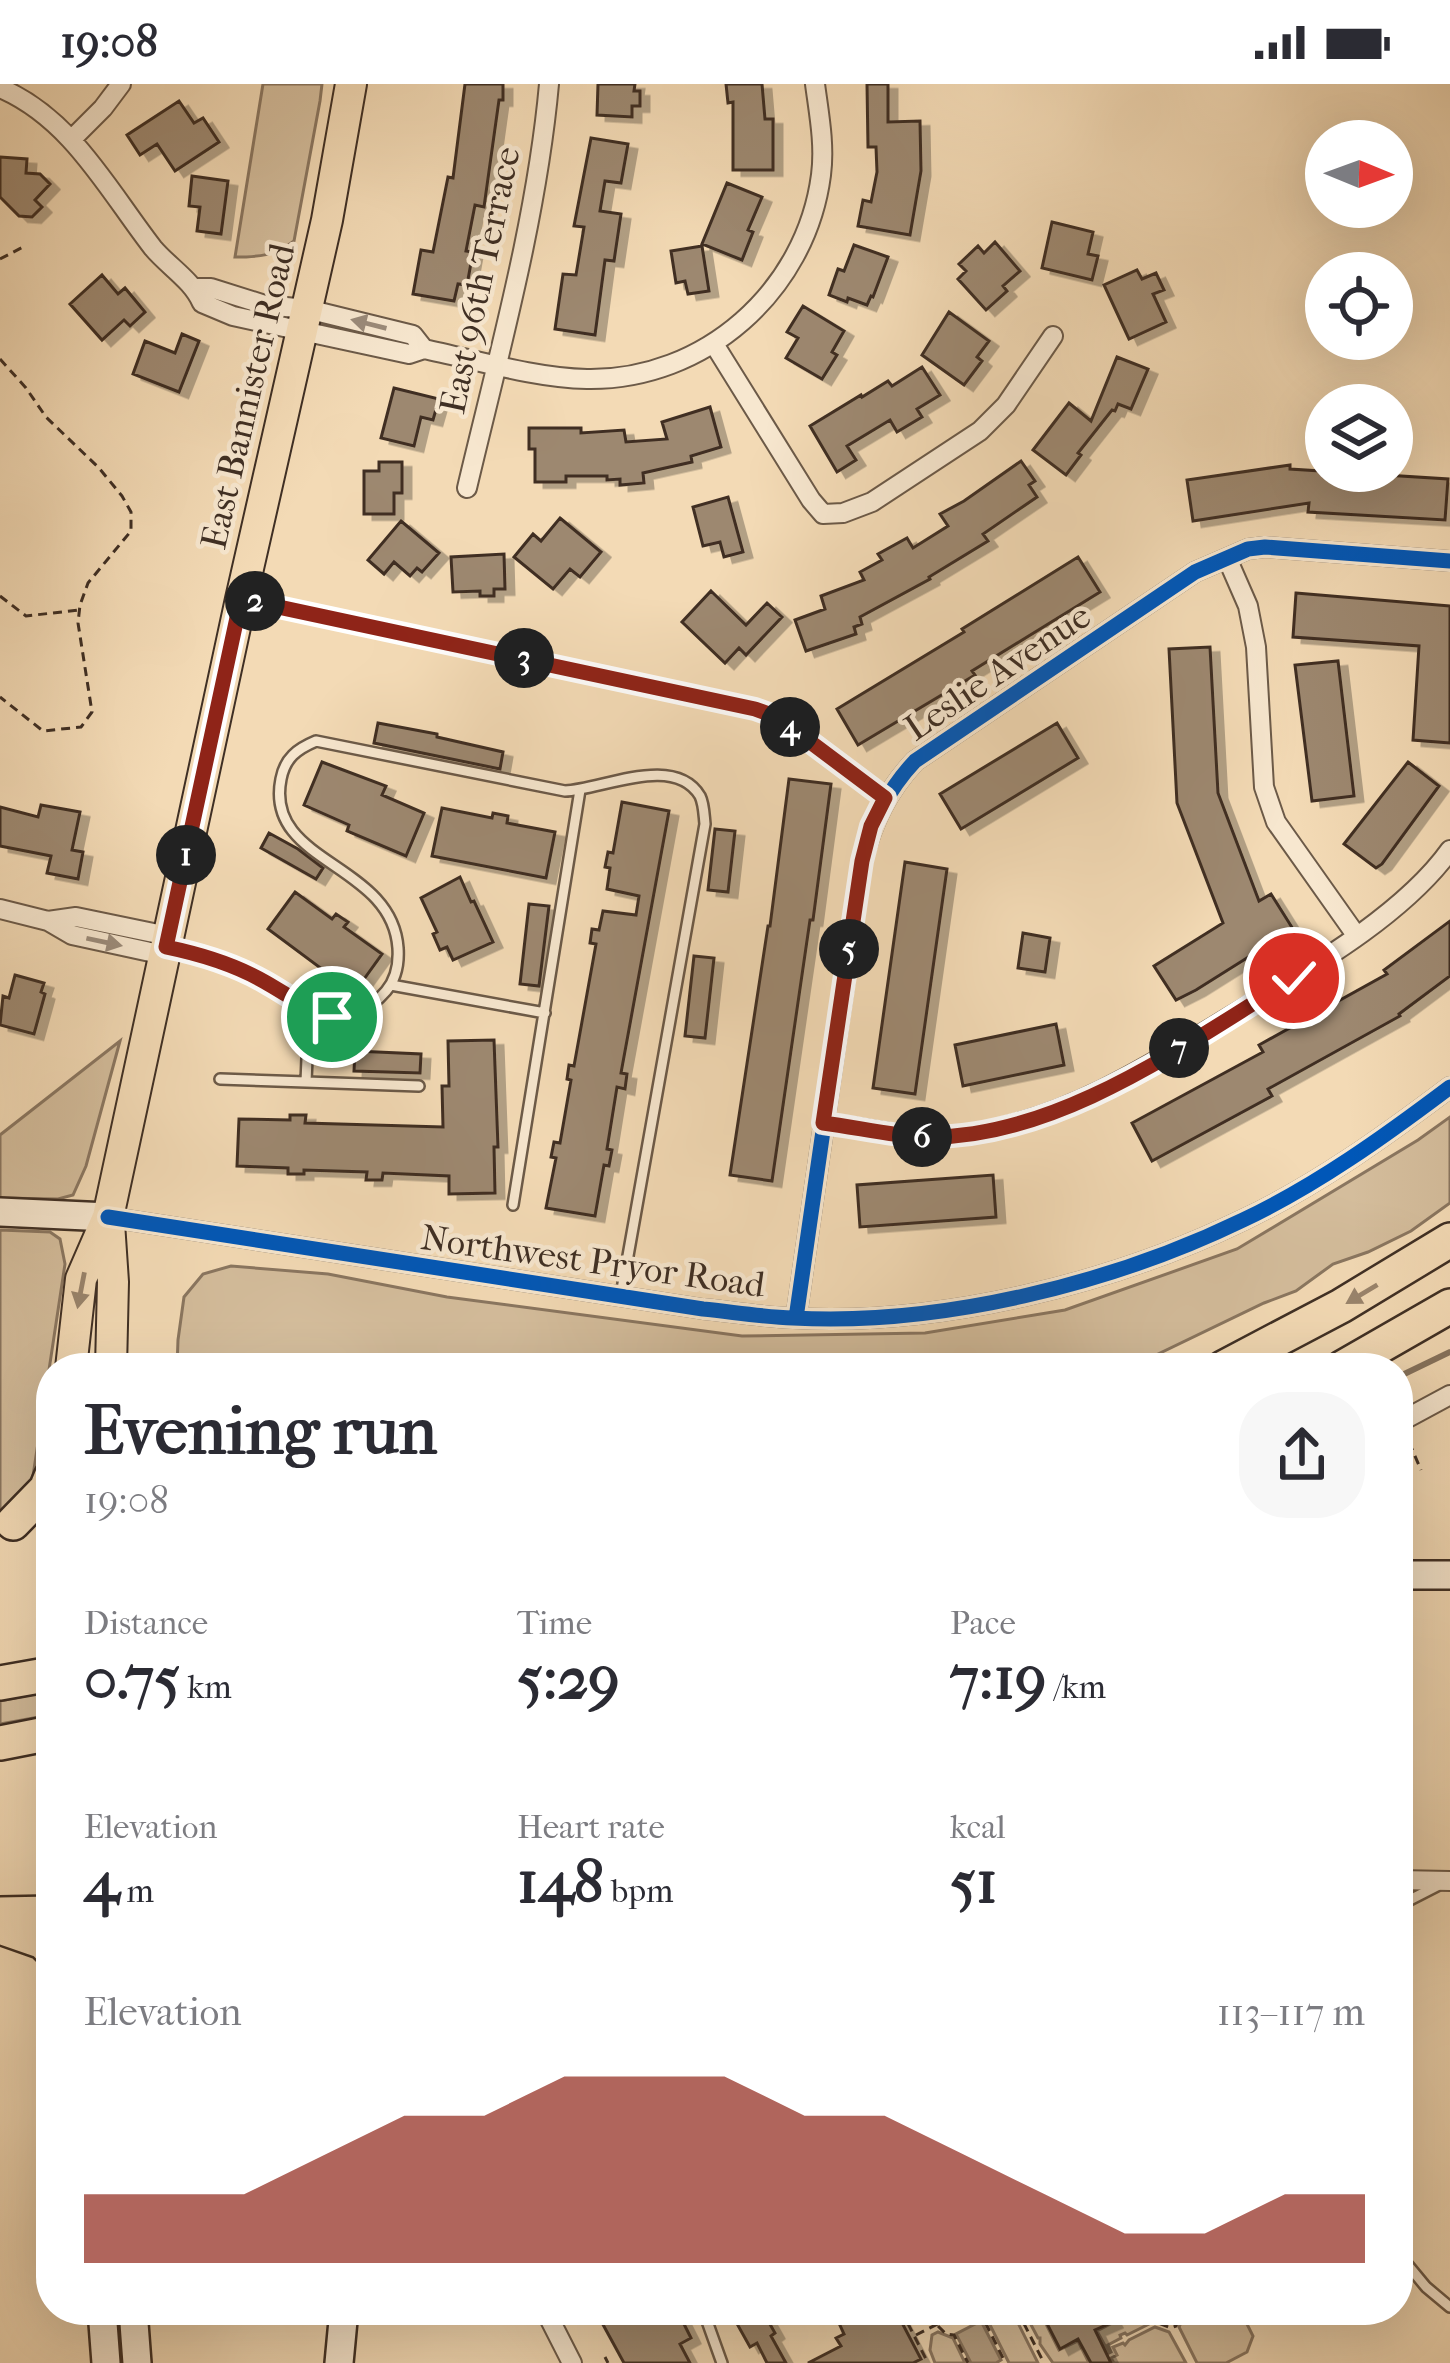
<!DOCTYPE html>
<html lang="en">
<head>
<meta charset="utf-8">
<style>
  body { margin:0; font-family:"IM FELL French Canon",serif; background:#f7f7f7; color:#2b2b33; height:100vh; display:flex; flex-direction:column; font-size:45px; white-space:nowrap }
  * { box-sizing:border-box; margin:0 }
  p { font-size:39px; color:#7c7c81 }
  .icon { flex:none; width:66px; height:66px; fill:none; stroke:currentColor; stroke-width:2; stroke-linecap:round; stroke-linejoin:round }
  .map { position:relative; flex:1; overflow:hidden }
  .sheet { position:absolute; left:36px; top:1269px; width:1377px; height:972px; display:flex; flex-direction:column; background:#fff; border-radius:48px; box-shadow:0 12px 48px #0002 }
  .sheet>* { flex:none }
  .needle { width:78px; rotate:91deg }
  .buttons { position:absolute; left:1305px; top:36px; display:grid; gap:24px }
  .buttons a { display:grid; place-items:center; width:108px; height:108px; border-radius:50%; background:#fff; box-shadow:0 12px 48px #0002; font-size:60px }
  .pin { position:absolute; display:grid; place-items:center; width:102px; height:102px; color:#fff; margin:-51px; border:6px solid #fff; border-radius:50%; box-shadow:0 3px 12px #0007 }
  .km { position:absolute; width:60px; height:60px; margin:-30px; border-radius:50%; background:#222; color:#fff; font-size:33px; line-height:60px; text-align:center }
  .round { display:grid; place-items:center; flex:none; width:126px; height:126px; border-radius:48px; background:#f7f7f7 }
  .headline { display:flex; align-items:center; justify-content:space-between; height:204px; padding:0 48px }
  h1 { font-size:66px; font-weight:700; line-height:90px }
  .stats { display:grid; grid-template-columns:repeat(3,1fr); gap:18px; height:204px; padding:12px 48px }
  .stats div { display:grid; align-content:center }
  .stats b { font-size:60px; font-weight:700 }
  .stats small { font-size:33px; font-weight:400 }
  .stats p { font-size:33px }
  .chart { height:336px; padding:24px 48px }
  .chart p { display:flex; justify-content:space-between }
  .chart svg { width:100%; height:216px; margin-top:12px; fill:#8f2418; opacity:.7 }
  .status { display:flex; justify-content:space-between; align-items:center; height:84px; padding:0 60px; background:#fff; direction:ltr }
  .status svg { height:33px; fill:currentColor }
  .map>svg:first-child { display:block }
  .green { fill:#d4bd9c; stroke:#8a7660; stroke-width:3 }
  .water { fill:#b6a084; stroke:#86735e; stroke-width:3 }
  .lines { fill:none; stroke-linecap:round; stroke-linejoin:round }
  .stream { stroke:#86735e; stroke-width:6 }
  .building { fill:#9d886f; stroke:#3f2f24; stroke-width:3; filter:url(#shadow) }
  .lane-casing { stroke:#6c5a48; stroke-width:14 }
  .street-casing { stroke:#6c5a48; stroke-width:22 }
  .secondary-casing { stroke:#3f2f24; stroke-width:32 }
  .primary-casing { stroke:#3f2f24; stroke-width:34 }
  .highway-casing { stroke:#3f2f24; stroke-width:38 }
  .path { stroke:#3f2f24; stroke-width:3; stroke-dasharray:9 6; stroke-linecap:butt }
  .lane { stroke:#f7e7cf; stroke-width:9 }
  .street { stroke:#f7e7cf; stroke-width:18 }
  .secondary { stroke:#f7e7cf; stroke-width:27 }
  .primary { stroke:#f3dab5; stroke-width:30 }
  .highway { stroke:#f3dab5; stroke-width:33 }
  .cycleway-casing { stroke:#f7e7cf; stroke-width:22 }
  .cycleway { stroke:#0057b8; stroke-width:15 }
  .oneway { fill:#9b8b7a }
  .oneway2 { fill:#99846c }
  .route-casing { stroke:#fff; stroke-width:24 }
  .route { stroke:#8f2418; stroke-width:15 }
  .labels { text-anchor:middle; stroke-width:9; stroke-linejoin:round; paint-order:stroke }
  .street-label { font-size:36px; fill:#3f2f24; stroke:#f7e7cf }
</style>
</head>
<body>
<div class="status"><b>19:08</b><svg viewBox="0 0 49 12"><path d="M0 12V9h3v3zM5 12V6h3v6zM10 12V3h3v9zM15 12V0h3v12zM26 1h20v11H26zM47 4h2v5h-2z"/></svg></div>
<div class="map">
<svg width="1450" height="2279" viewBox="0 0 1450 2279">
  <defs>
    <filter id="shadow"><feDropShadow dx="9" dy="5.5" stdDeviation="0" flood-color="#0004"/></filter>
  </defs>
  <rect width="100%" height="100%" fill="#f3dab5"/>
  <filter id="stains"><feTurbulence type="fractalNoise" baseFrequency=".00167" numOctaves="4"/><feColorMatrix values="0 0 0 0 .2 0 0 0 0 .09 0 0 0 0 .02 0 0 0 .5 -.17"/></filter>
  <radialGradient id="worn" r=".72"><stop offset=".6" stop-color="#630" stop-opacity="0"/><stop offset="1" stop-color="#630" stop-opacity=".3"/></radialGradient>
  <path class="green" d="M263,0H322L320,17L294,157C275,172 258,173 235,173Z
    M120,957L86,1082L73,1111L58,1115L0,1114V1051Z
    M1450,1033V1119L1411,1147L1368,1168L1333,1180L1296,1207L1264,1219L1129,1284H177L178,1256L184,1213L203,1190L231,1182L328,1190L447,1213L742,1252L925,1249L1065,1226L1237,1165L1418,1056Z
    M0,1146L50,1148L60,1155L65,1180L33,1392L27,1409L0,1431Z
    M49,1607L50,1631L0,1640V1617Z
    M991,2226H1010L1013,2229L1038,2279H1009L987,2235Z
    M1023,2226H1039L1059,2266L1078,2257L1089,2279H1053L1040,2260V2254H1038L1029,2237L1031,2235Z
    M1108,2226H1155L1153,2238L1127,2251L1125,2249L1120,2251L1121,2254L1108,2261L1111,2268L1109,2269L1097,2247L1114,2238Z
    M1183,2226H1240L1253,2252L1247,2268L1226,2279H1197L1179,2243L1185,2230Z
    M1155,2243L1169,2248L1186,2279H1114L1111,2274L1117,2271L1113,2263L1123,2259L1125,2261L1129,2256Z
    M938,2248L953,2254L965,2279H935L930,2266L932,2251Z"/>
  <path class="water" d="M981,2237L1001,2276L996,2279H971L956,2250Z"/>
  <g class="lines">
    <path class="stream" d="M1398,1293L1450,1268"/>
  </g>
  <path class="building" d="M465,0H503V16H499L484,123L475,121L466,167L473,168L467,201L458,200L454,217L413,210L421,166L433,168L448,93L453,94Z
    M598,0H635L634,7H640V22H632V33L597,31Z
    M726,0H762L765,35H773V86H733V18L728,19Z
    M867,0H888V38L920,37L921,87L910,151L858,142L863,116L871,118L877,88L876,63H868Z
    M179,17L194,39L203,34L219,58L175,87L157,60L140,71L127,51Z
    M591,54L628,60L621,99L605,97L600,127L621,130L614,177L605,176L595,251L555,245L563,190L576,191L584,143L574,142Z
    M0,73L27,75L26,89L40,90L50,100L35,116L42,123L32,133L19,132L0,113Z
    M192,92L228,97L221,150L197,147L200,123L189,122Z
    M727,99L762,113L748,146L753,148L742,176L702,160Z
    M1052,138L1093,148L1088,170L1098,172L1092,196L1042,184Z
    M995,158L1020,187L1003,202L1007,207L986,226L958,195L966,187L959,180L978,162L984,169Z
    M854,161L888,173L873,213L871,212L867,221L848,214L847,218L829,211L838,185L844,187Z
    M702,162L709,207L688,210L685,197L676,199L671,167Z
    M1137,186L1142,195L1156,189L1164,206L1153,210L1166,238L1129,255L1104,201Z
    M102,191L118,210L125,204L145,228L130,242L124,236L102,256L70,220Z
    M803,222L844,247L832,268L837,271L822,295L786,274L798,254L787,248Z
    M949,228L989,257L977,273L982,277L964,301L922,271Z
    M182,250L199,257L179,308L133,290L145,257L175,269Z
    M1117,273L1148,285L1131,325L1118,320L1115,327L1112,326L1078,369L1081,371L1066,391L1033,366L1069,319L1091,337Z
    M922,283L940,311L917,325L922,333L897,348L890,336L847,362L856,376L837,388L810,342L861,311L862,313L888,297L892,302Z
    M394,304L439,315L433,336L421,333L414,362L381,354Z
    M710,323L721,363L691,372L692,378L643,389L644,399L620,401V395L607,396V392H566V398H535V365H529V344H581V349L624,346L626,358L667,355L662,338Z
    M1021,377L1035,397L1029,401L1037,413L983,450L988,457L929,493L930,495L860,533L862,540L854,543L856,550L806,567L795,536L825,525L821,512L864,496L860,488L882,476L878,470L907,454L913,464L948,442L940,430L964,417Z
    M379,378H402V409H394V430H364V387H379Z
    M1290,381V385L1448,395L1445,436L1308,428L1309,419L1193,437L1187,396Z
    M728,413L743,468L724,473L720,458L703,462L693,423Z
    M560,434L601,468L580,493L570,485L553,505L514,473L533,450L541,457Z
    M401,437L439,469L422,488L417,484L410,492L394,478L384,490L368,476Z
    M504,470L505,505H494V512H480V507L453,508L451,473Z
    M1078,473L1100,508L972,587L975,591L858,661L837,625L964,548L962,545Z
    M711,507L746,541L767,519L782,533L746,571L739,564L725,579L682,538Z
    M1296,509L1450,522V659L1413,656L1419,562L1293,553Z
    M1210,563L1218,709L1259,817L1271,810L1293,845L1196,906L1176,916L1154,882L1223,839L1177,719L1169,565Z
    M1338,577L1354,712L1312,717L1295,581Z
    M378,639L437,650V653L503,668L500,685L374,659Z
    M1057,639L1078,674L961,745L940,710Z
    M322,678L386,702L382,711L424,729L406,772L347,747L349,741L304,721Z
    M1408,678L1439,702L1382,780L1376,784L1344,760Z
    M789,695L831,700L813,836H810L772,1097L730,1091L768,842H770Z
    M622,718L669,727L621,989L627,990L625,1005L617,1003L607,1065L612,1066L609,1082L604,1081L595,1132L546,1124L556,1074L551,1073L554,1058L560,1059L571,996L567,995L569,981L574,982L596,860L590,859L592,845L599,846L603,827L636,831L639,812L607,805L610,784L605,783L608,768L613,769Z
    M41,721L80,728L72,766L83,768L78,795L47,789L51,772L0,762V723L38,733Z
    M442,724L492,734L493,729L508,732L507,739L555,748L546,794L432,772Z
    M715,745L735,747L728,808L708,806Z
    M269,749L298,765L323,784L316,795L261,764Z
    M905,778L947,785L915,1010L873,1004Z
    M460,793L471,818L474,817L493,858L453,876L447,863L440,866L433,850L437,848L421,814Z
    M295,808L332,835L336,830L348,838L344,843L382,870L354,909L268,845Z
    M529,820L549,822L539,902L520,900Z
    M1450,837V892L1399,930L1400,932L1268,1005L1272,1012L1152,1077L1132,1039L1263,968L1259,961L1387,890L1384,886Z
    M1023,849L1050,854L1045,888L1018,884Z
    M694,872L714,874L705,954L685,952Z
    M15,891L44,899L41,908L45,910L34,950L0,941L3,912L9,914Z
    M1056,940L1064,981L963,1002L955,961Z
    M494,956L498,1063H494L495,1109L449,1110V1092L383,1089L382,1096H366L367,1088L304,1086V1090H288V1084L237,1082L239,1035L290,1036V1031H306L305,1039L443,1043L442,1002H449L448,957Z
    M355,967L421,970L420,989L354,987Z
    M993,1091L996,1133L860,1143L857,1101Z
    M595,2226H677L691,2254L680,2260L690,2279H624Z
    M735,2226H762L775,2249L771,2252L786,2279H767L757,2259L750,2263L736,2238L740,2236Z
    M833,2226H885L891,2237L899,2233L921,2275L913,2279H808L841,2262L836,2254L844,2250Z
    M1040,2226H1106L1113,2238L1095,2246L1111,2279H1091L1078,2255L1060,2265Z"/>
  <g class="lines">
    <g class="lane-casing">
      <path id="lane" d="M246,516L755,625L777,633L885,714
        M171,864C202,870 230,880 258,894C304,917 339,961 386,907C396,895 399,879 398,864C392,778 264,780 281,695C285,674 297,665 316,657L565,707C601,706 674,669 700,712C704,720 704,731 705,740L621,1211
        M391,901L545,929
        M309,927L306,998L419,1002
        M220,995L306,998
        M513,1121L580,706
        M1398,1822L1437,1802
        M1407,2180L1426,2203L1450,2223
        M703,2226L722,2279"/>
    </g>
    <g class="street-casing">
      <path id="street" d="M0,4C71,34 108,106 153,164C169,183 192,196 202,219L233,232L409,270L424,265C476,276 535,294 587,295C704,297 806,207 821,91C825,61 819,30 815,0
        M72,55L103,24L121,0
        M196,204H211L265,221L307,225L413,251L424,265
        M714,260L811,416L823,430L843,429L872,418L980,347L1006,321L1053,252
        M467,404C498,273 537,134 549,0
        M1227,474L1248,522L1256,563L1264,703L1276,738L1356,851
        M0,825L48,837L72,851L164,871
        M48,837L76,833L168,852
        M823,1038C873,1046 926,1059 977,1049C1079,1030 1161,974 1248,922C1314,882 1405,829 1450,766
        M108,1133L703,1225C733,1228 763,1233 793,1234C940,1242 1111,1200 1243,1136C1317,1101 1385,1052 1450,1003
        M796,1234L862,777C873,737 887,707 915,677L1195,488L1248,465L1265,463L1450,477
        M1398,1339L1450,1311
        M1398,1796L1450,1797
        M545,2226L572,2279"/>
    </g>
    <g class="secondary-casing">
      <path id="secondary" d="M0,1128L108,1133
        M1398,1491H1450
        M102,2226L106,2279
        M133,2226L137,2279
        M339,2279L344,2226"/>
    </g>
    <g class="primary-casing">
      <path id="primary" d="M109,1139L113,1198L111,1284
        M71,1284L81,1195L108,1133L241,515L327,136L351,0"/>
    </g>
    <g class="highway-casing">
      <path id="highway" d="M1223,1284L1341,1222L1450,1156
        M1342,1284L1450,1222
        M13,1439L46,1405L51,1393
        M0,1599L51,1590
        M0,1659L51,1649
        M0,1830L51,1829
        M0,1843L43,1858L51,1866"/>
    </g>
    <path class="path" d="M0,175L25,162
      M0,275L26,304L46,333L99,384L122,412L131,428V447L88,499L80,521L78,539L92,628L81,643L43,647L0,613
      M0,512L26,532L79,526
      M1409,1358L1421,1386
      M901,2226L928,2279
      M988,2226L983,2234L1005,2278
      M1017,2226L1044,2279
      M1160,2226L1158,2239L1171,2244L1176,2242L1180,2232L1178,2226
      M938,2242L946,2250L954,2251L968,2279
      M916,2251L965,2226
      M605,2273L608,2279"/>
    <use href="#lane" class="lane"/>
    <use href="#street" class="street"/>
    <use href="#secondary" class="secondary"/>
    <use href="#primary" class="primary"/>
    <use href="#highway" class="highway"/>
    <g class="cycleway-casing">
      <path id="cycleway" d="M108,1133L703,1225C733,1228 763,1233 793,1234C940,1242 1111,1200 1243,1136C1317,1101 1385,1052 1450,1003
        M796,1234L862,777C873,737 887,707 915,677L1195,488L1248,465L1265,463L1450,477"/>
    </g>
    <use href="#cycleway" class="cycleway"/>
  </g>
  <defs><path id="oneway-solid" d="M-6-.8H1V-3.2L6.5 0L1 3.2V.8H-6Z" transform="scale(3)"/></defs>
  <g class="oneway">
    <use href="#oneway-solid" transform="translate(369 240) rotate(-166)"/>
    <use href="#oneway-solid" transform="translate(104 858) rotate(12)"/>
  </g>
  <g class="oneway2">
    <use href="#oneway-solid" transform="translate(81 1206) rotate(101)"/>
    <use href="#oneway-solid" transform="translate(1362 1210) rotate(149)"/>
  </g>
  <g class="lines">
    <g class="route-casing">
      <path id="route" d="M332,933C306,925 288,911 265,898C234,880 200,870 166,863L241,515L755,625L777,633L885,714L871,742L862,777L823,1039C856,1043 891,1052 924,1053C1056,1056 1186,960 1294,894"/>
    </g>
    <use href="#route" class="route"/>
  </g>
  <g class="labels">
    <g class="street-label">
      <text transform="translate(479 196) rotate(-78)" y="13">East 96th Terrace</text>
      <text transform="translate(247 312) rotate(-77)" y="13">East Bannister Road</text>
      <text transform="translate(997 587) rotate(-34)" y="13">Leslie Avenue</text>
      <text transform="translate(593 1176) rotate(8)" y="13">Northwest Pryor Road</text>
    </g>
  </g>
  <rect width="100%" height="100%" filter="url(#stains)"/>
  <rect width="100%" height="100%" fill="url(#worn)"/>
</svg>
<div class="buttons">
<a><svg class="needle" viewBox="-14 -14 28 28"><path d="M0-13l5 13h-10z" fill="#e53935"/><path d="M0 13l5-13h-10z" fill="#7c7c81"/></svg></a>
<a><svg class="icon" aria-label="locate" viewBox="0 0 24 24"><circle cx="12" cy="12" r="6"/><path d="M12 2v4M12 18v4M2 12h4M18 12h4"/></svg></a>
<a><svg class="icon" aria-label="layers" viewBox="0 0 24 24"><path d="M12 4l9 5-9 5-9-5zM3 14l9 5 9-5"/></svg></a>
</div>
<div class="pin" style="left:332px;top:933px;background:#1e9e55"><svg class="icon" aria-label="arrive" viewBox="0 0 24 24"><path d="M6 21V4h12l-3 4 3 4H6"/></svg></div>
<div class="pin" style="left:1294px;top:894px;background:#d93025"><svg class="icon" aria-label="check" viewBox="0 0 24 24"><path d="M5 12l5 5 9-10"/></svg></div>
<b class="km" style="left:186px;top:771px">1</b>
<b class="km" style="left:255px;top:517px">2</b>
<b class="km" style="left:524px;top:574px">3</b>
<b class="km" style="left:790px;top:643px">4</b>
<b class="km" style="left:849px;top:865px">5</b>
<b class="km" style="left:922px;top:1053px">6</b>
<b class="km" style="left:1179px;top:964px">7</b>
<section class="sheet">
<div class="headline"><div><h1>Evening run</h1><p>19:08</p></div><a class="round"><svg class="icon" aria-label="share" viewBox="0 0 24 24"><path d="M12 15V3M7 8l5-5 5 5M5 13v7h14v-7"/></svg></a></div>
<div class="stats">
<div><p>Distance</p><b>0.75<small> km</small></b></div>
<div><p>Time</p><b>5:29</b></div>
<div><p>Pace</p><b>7:19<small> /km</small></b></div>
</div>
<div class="stats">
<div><p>Elevation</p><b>4<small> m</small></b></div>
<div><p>Heart rate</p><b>148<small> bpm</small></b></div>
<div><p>kcal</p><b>51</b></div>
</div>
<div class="chart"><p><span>Elevation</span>113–117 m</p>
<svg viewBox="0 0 160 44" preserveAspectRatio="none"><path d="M0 44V30L10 30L20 30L30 22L40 14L50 14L60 6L70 6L80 6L90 14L100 14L110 22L120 30L130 38L140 38L150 30L160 30V44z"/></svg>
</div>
</section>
</div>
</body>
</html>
